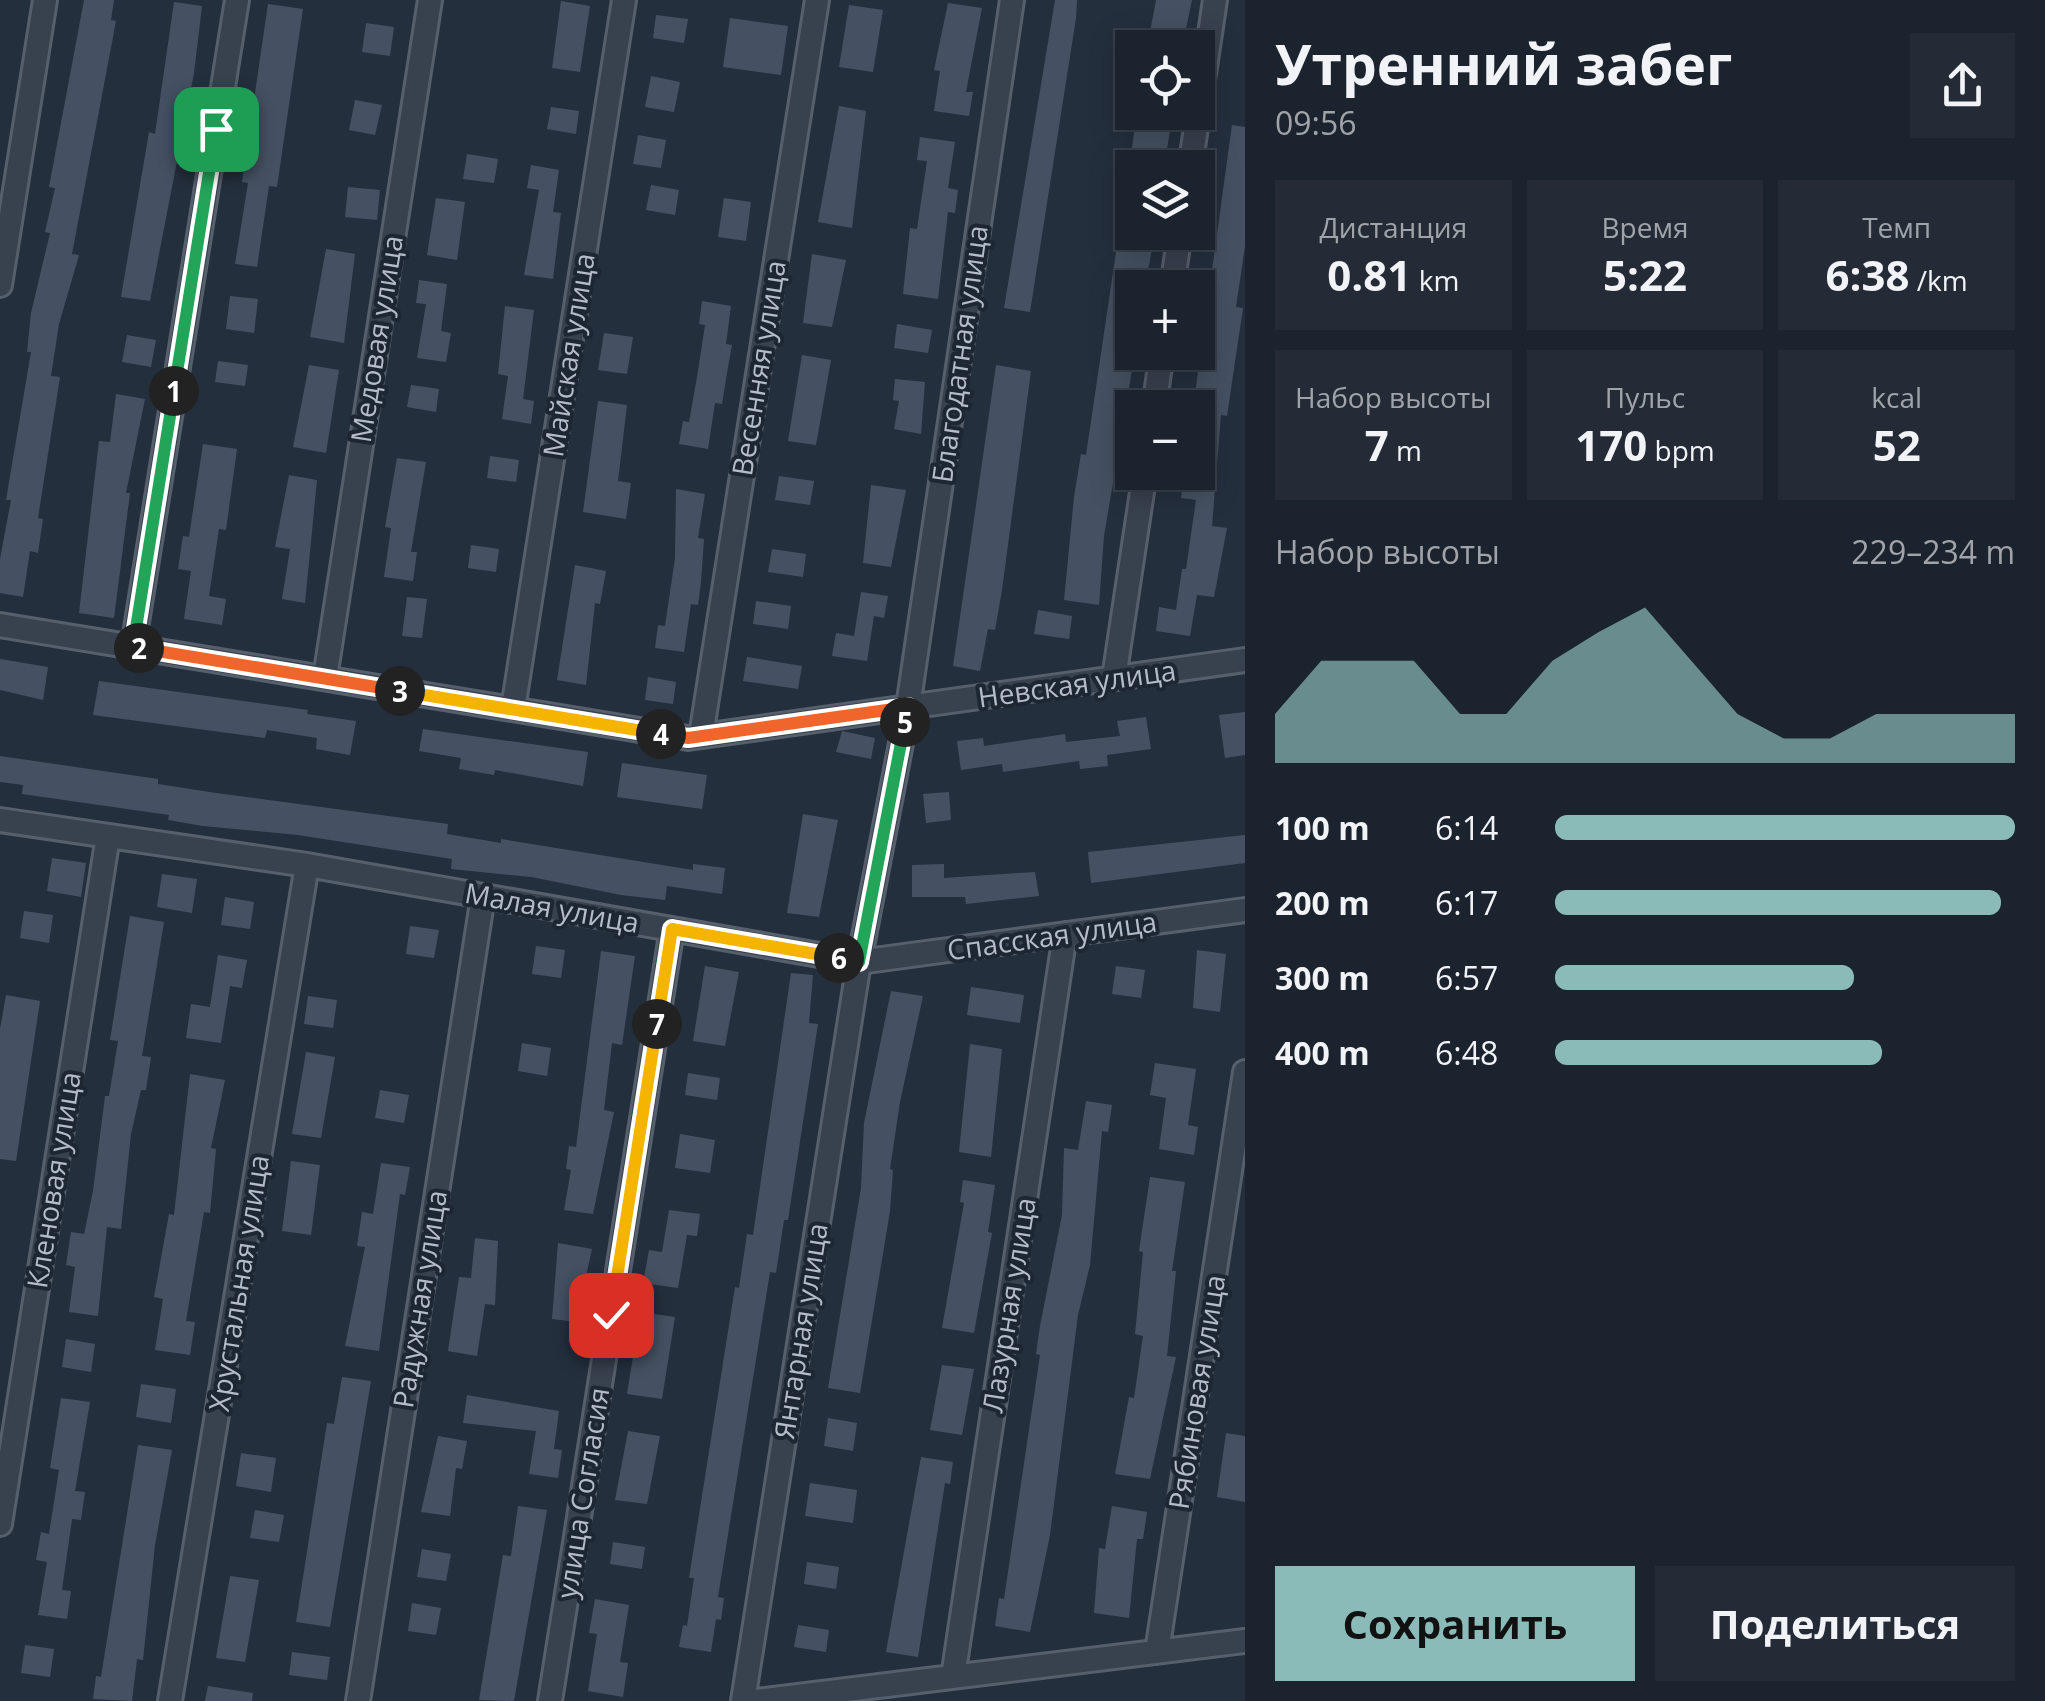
<!DOCTYPE html>
<html lang="ru">
<head>
<meta charset="utf-8">
<style>
  body { margin:0; font-family:"Open Sans",sans-serif; background:#242b36; color:#f1f3f6; height:100vh; display:flex; flex-direction:column; font-size:38px; white-space:nowrap }
  * { box-sizing:border-box; margin:0 }
  p { font-size:32px; color:#a0a4aa }
  .icon { flex:none; width:55px; height:55px; fill:none; stroke:currentColor; stroke-width:2; stroke-linecap:round; stroke-linejoin:round }
  .map { position:relative; flex:1; overflow:hidden }
  .sheet { display:flex; flex-direction:column; background:#1b232e; width:800px }
  .sheet>* { flex:none }
  .fabs { position:absolute; left:1115px; top:30px; display:grid; gap:20px }
  .fabs a { display:grid; place-items:center; width:100px; height:100px; border-radius:0px; background:#1b232e; box-shadow:0 5px 25px #0003,0 0 0 2px #39404a; font-size:50px }
  .pin { position:absolute; display:grid; place-items:center; width:85px; height:85px; color:#fff; margin:-42px; border-radius:20px; box-shadow:0 5px 15px #0006 }
  .km { position:absolute; width:50px; height:50px; margin:-25px; border-radius:50%; background:#222; color:#fff; font-size:28px; line-height:50px; text-align:center }
  .round { display:grid; place-items:center; flex:none; width:105px; height:105px; border-radius:0px; background:#242b36 }
  .head { display:flex; align-items:center; justify-content:space-between; height:170px; padding:0 30px }
  h1 { font-size:55px; font-weight:700; line-height:75px }
  .stats { display:grid; grid-template-columns:repeat(3,1fr); gap:15px; height:170px; padding:10px 30px }
  .stats div { display:grid; align-content:center; border-radius:0px; background:#242b36; text-align:center }
  .stats b { font-size:42px; font-weight:700 }
  .stats small { font-size:28px; font-weight:400 }
  .stats p { font-size:28px }
  .chart { height:280px; padding:20px 30px }
  .chart p { display:flex; justify-content:space-between }
  .chart svg { width:100%; height:180px; margin-top:10px; fill:#8bbbb9; opacity:.7 }
  .primary-button { display:flex; gap:20px; margin-top:auto; padding:20px 30px }
  .primary-button a { flex:1; height:115px; border-radius:0px; background:#8bbbb9; color:#111; font-size:40px; font-weight:700; line-height:115px; text-align:center }
  .primary-button a+a { background:#242b36; color:#f1f3f6 }
  ul { padding:0 30px; list-style:none; font-size:32px }
  li { display:grid; grid-template-columns:160px 120px 1fr; align-items:center; height:75px }
  li i { height:25px; border-radius:12px; background:#8bbbb9 }
  main { display:flex; flex:1; min-height:0 }
  .map>svg:first-child { display:block }
  .building { fill:#455162 }
  .lines { fill:none; stroke-linecap:round; stroke-linejoin:round }
  .street-casing { stroke:#565f6c; stroke-width:28 }
  .street { stroke:#38414e; stroke-width:22 }
  .split-1-casing { stroke:#fff; stroke-width:20 }
  .split-2-casing { stroke:#fff; stroke-width:20 }
  .split-3-casing { stroke:#fff; stroke-width:20 }
  .split-4-casing { stroke:#fff; stroke-width:20 }
  .split-5-casing { stroke:#fff; stroke-width:20 }
  .split-6-casing { stroke:#fff; stroke-width:20 }
  .split-7-casing { stroke:#fff; stroke-width:20 }
  .split-8-casing { stroke:#fff; stroke-width:20 }
  .split-1 { stroke:#22a559; stroke-width:12 }
  .split-2 { stroke:#22a559; stroke-width:12 }
  .split-3 { stroke:#f0652b; stroke-width:12 }
  .split-4 { stroke:#f5b400; stroke-width:12 }
  .split-5 { stroke:#f0652b; stroke-width:12 }
  .split-6 { stroke:#22a559; stroke-width:12 }
  .split-7 { stroke:#f5b400; stroke-width:12 }
  .split-8 { stroke:#f5b400; stroke-width:12 }
  .labels { text-anchor:middle; stroke-width:8; stroke-linejoin:round; paint-order:stroke }
  .street-label { font-size:28px; fill:#b4bcc9; stroke:#1d2633 }
</style>
</head>
<body>
<main>
<div class="map">
<svg width="1245" height="1701" viewBox="0 0 1245 1701">
  <rect width="100%" height="100%" fill="#242f3e"/>
  <path class="building" d="M84,0H114L111,20L116,21L72,254L79,255L59,324L51,376L60,377L38,518L43,519L38,553L30,551L23,597L0,593V559L11,500H6L31,352H27L31,313L50,233L45,232L55,188L49,187Z
    M1055,0H1077L1076,18L1030,312L1004,308Z
    M1156,0H1192L1182,48H1147Z
    M561,1L590,6L580,72L552,68Z
    M174,2L202,6L194,73L150,301L121,297L149,132L155,134Z
    M948,3L982,8L966,92H973L969,116L934,111L940,71L934,70Z
    M268,4L303,9L277,187L269,186L257,267L235,264L248,183L242,182Z
    M849,5L883,10L873,72L839,67Z
    M656,15L688,19L684,43L653,38Z
    M730,18L788,26L781,75L723,67Z
    M366,23L394,27L390,56L362,52Z
    M651,76L680,82L674,112L645,107Z
    M355,100L382,105L375,135L349,130Z
    M839,106L866,111L852,228L818,222Z
    M551,107L579,111L576,134L547,129Z
    M1137,112H1173L1164,168H1129Z
    M1232,125L1245,127V246L1236,307L1243,308L1227,416L1221,415L1212,526L1227,528L1214,597L1197,595L1190,636L1156,631L1159,607L1176,610L1182,569H1186L1196,500L1181,498L1184,475L1198,477V408H1193Z
    M638,135L666,140L661,168L633,164Z
    M920,137L955,142L948,188L958,190L955,213L948,212L938,299L903,294L910,228L917,229L927,161L917,160Z
    M467,154L498,159L494,183L463,179Z
    M531,165L559,170L553,212L561,213L553,279L524,275L539,190L527,188Z
    M651,185L679,190L675,215L646,210Z
    M348,187L380,190L377,220L345,217Z
    M436,198L465,202L457,260L427,255Z
    M724,198L751,202L746,241L718,237Z
    M1124,198L1132,199V232H1155L1145,287L1132,285L1135,352L1104,536L1099,605L1064,600L1074,497L1081,454L1086,455Z
    M326,249L355,254L344,343L310,337Z
    M812,254L846,260L832,327L803,323Z
    M419,280L447,284L441,331L451,333L446,362L417,358L426,304L416,303Z
    M230,296L258,299L254,333L226,329Z
    M702,301L731,306L726,344L732,345L728,367L722,404L715,403L708,449L679,444L683,421L689,422L697,377L705,325L699,324Z
    M505,306L534,310L523,399L534,401L531,424L502,419L508,376L498,374Z
    M897,324L932,330L928,353L894,348Z
    M604,333L633,337L627,374L598,370Z
    M127,335L156,340L151,367L122,362Z
    M802,355L831,360L816,445L788,441Z
    M218,361L248,365L245,386L215,382Z
    M309,365L339,370L326,453L293,447Z
    M996,365L1031,371L1002,590L995,630L988,629L980,671L953,666Z
    M895,379L925,382L921,434L894,429L899,401L893,400Z
    M411,385L439,389L436,412L407,407Z
    M116,394L145,399L126,493H130L114,618L79,613L99,441L110,442Z
    M598,401L627,405L618,481L631,483L626,519L583,512Z
    M203,444L237,449L226,530L219,529L209,596L226,599L222,625L184,619L191,571L178,569L183,536L189,537Z
    M490,456L519,460L516,482L487,478Z
    M397,458L426,462L411,552H417L413,581L384,577L391,528L385,527Z
    M289,475L317,480L305,603L282,599L290,549L275,547Z
    M779,476L814,481L810,505L775,500Z
    M871,485L906,490L891,567L863,563Z
    M676,489L705,494L698,538L704,539L701,582L698,605L691,604L684,652L655,648L658,625L665,626L675,558Z
    M471,545L499,549L496,572L468,568Z
    M772,549L806,554L803,577L768,572Z
    M575,565L606,571L600,604L595,603L586,685L557,680Z
    M861,592L888,596L884,618L874,616L867,661L832,656L836,633L854,636Z
    M407,597L427,599L422,638L402,636Z
    M756,601L791,606L788,629L753,624Z
    M1038,610L1072,616L1069,639L1034,634Z
    M747,657L802,666L798,689L743,681Z
    M0,659L48,667L43,700L0,690Z
    M648,677L676,682L673,704L645,700Z
    M99,681L308,710L307,714L356,721L350,755L316,749L317,738L267,730L265,738L93,715Z
    M1245,712V755L1225,758L1219,715Z
    M1146,717L1151,749L1107,755L1108,766L1080,769L1079,761L1003,772L1002,764L961,770L957,741L983,738L984,746L1065,734L1066,742L1120,736L1117,721Z
    M423,729L588,752L583,786L495,770L494,775L459,769L461,758L419,751Z
    M842,731L875,738L871,759L836,752Z
    M0,756L158,779V784L216,793L448,824L447,834L501,843V839L693,870V864L725,868L722,894L667,886L665,900L621,895L531,877L451,869L452,859L298,835L203,826L168,820L169,815L22,794L23,785L0,782Z
    M622,763L707,775L702,809L617,797Z
    M949,792L951,820L926,823L923,794Z
    M803,814L838,820L819,917L787,913Z
    M1245,835V863L1091,883L1088,852Z
    M52,858L86,863L81,897L47,891Z
    M944,864V878L1035,872L1039,896L966,904L965,897H912V865Z
    M162,874L197,879L192,913L157,907Z
    M225,897L254,902L250,929L221,925Z
    M24,911L53,915L49,943L20,938Z
    M130,916L164,922L142,1056L151,1057L146,1090H141L131,1134L121,1229L107,1227L98,1316L69,1312L75,1267L66,1265L71,1232L84,1234L93,1191L105,1096H109L118,1041L110,1040Z
    M410,926L439,930L434,958L406,954Z
    M536,946L565,950L561,978L532,974Z
    M1197,950L1226,954L1220,1012L1193,1008Z
    M601,951L635,956L622,1045L612,1043L604,1110L614,1112L593,1214L564,1210L571,1170L566,1169L569,1146L576,1147Z
    M218,955L247,960L242,988L230,986L221,1043L186,1038L191,1004L210,1007Z
    M705,966L739,972L725,1046L693,1041Z
    M1116,966L1145,970L1141,998L1112,994Z
    M791,973L813,975L809,1023L818,1024L788,1220H784L776,1273L770,1272L718,1597L724,1598L721,1620L716,1619L711,1652L679,1647L683,1625L687,1626L694,1578H689L735,1287L739,1288L747,1234L753,1235Z
    M971,987L1024,995L1020,1023L967,1015Z
    M891,991L923,996L900,1102L890,1169L893,1170L890,1211L860,1393L828,1388L861,1188L864,1123Z
    M6,995L40,1001L16,1161L0,1159V1029Z
    M308,996L337,1000L333,1028L304,1024Z
    M522,1043L551,1048L547,1076L518,1071Z
    M970,1044L1002,1049L991,1157L959,1152Z
    M306,1052L335,1057L321,1138L292,1134Z
    M1155,1063L1196,1069L1188,1125L1198,1127L1194,1155L1159,1149L1166,1098L1150,1095Z
    M688,1073L720,1078L717,1100L685,1095Z
    M190,1074L225,1080L211,1148L216,1149L210,1213L204,1212L186,1321L195,1322L190,1355L155,1350L163,1299L154,1297L169,1214L174,1215Z
    M380,1090L409,1095L404,1123L375,1118Z
    M1086,1101L1112,1105L1108,1132L1102,1131L1090,1265L1078,1315L1050,1535L1030,1632L995,1626L999,1598L1004,1599L1040,1355L1036,1354L1040,1326L1062,1215L1064,1148L1078,1150Z
    M680,1134L715,1140L710,1173L675,1168Z
    M291,1161L320,1165L311,1235L282,1231Z
    M381,1163L410,1167L405,1195L400,1194L379,1351L345,1346L365,1247L357,1246L362,1212L373,1214Z
    M1150,1177L1185,1182L1172,1271H1176L1167,1356L1176,1357L1150,1479L1115,1474L1129,1397L1134,1398L1143,1336L1135,1334L1143,1252L1139,1251Z
    M963,1180L995,1185L988,1232L992,1233L974,1333L942,1328L964,1203L960,1202Z
    M669,1210L700,1214L697,1236L687,1235L678,1288L643,1283L649,1250L662,1252Z
    M475,1238L498,1241L495,1305L485,1304L477,1356L448,1351L459,1277L471,1278Z
    M558,1243L592,1249L576,1322L552,1319Z
    M640,1312L675,1317L662,1399L627,1394Z
    M66,1339L95,1344L91,1372L62,1367Z
    M942,1365L974,1369L962,1435L930,1430Z
    M342,1377L371,1381L330,1627L296,1622L327,1423L334,1424Z
    M141,1384L176,1389L171,1423L136,1417Z
    M467,1395L559,1411L554,1449L562,1450L558,1478L529,1474L536,1431L463,1423Z
    M61,1398L90,1402L75,1491L85,1492L81,1520L72,1519L62,1590L71,1591L67,1619L38,1615L47,1562L36,1560L41,1532L49,1534L59,1470L50,1468Z
    M828,1418L857,1423L853,1451L824,1446Z
    M628,1431L660,1436L647,1504L615,1500Z
    M1226,1433L1245,1436V1502L1217,1497Z
    M438,1436L467,1441L462,1469L456,1468L450,1516L421,1512Z
    M138,1445L172,1450L155,1545L143,1660L137,1659L132,1701L93,1699L96,1676L101,1677Z
    M241,1453L276,1458L271,1492L236,1486Z
    M921,1457L953,1462L950,1484L945,1483L918,1657L886,1652Z
    M810,1483L857,1490L853,1523L805,1516Z
    M518,1506L547,1510L514,1701L479,1700L503,1555L511,1556Z
    M1112,1506L1147,1512L1143,1539H1137L1129,1618L1094,1613L1099,1548L1105,1549Z
    M255,1510L284,1515L279,1542L250,1538Z
    M613,1542L645,1547L642,1569L610,1564Z
    M422,1549L451,1554L446,1581L417,1577Z
    M807,1562L839,1567L836,1589L804,1584Z
    M230,1576L259,1580L245,1662L216,1658Z
    M595,1599L629,1605L620,1662L628,1663L623,1697L588,1691L597,1634L589,1633Z
    M412,1603L441,1608L436,1635L408,1631Z
    M798,1625L829,1630L826,1652L794,1647Z
    M25,1645L54,1649L50,1677L21,1673Z
    M292,1652L330,1657L327,1680L289,1675Z
    M208,1686L253,1693L252,1701H205Z"/>
  <g class="lines">
    <g class="street-casing">
      <path id="street" d="M1012,0L908,707L1245,660
        M1190,168L1215,0
        M0,285L45,0
        M1172,288L1180,232
        M1154,408L1162,352
        M0,625L688,738L908,707L859,962L307,865L0,820
        M133,647L237,0
        M325,678L430,0
        M1114,678L1145,472
        M513,709L624,0
        M701,736L817,0
        M0,1524L108,836
        M1157,1652L1245,1072
        M953,1677L1065,934
        M170,1701L307,865
        M358,1701L483,896
        M550,1701L672,929
        M743,1701L859,962L1245,910
        M757,1701L1245,1641"/>
    </g>
    <use href="#street" class="street"/>
  </g>
  <g class="lines">
    <g class="split-1-casing">
      <path id="split-1" d="M174,391L216,129"/>
    </g>
    <g class="split-2-casing">
      <path id="split-2" d="M139,648L133,647L174,391"/>
    </g>
    <g class="split-3-casing">
      <path id="split-3" d="M139,648L400,691"/>
    </g>
    <g class="split-4-casing">
      <path id="split-4" d="M400,691L661,734"/>
    </g>
    <g class="split-5-casing">
      <path id="split-5" d="M661,734L688,738L908,707L905,722"/>
    </g>
    <g class="split-6-casing">
      <path id="split-6" d="M839,958L859,962L905,722"/>
    </g>
    <g class="split-7-casing">
      <path id="split-7" d="M657,1024L672,929L839,958"/>
    </g>
    <g class="split-8-casing">
      <path id="split-8" d="M611,1315L657,1024"/>
    </g>
    <use href="#split-1" class="split-1"/>
    <use href="#split-2" class="split-2"/>
    <use href="#split-3" class="split-3"/>
    <use href="#split-4" class="split-4"/>
    <use href="#split-5" class="split-5"/>
    <use href="#split-6" class="split-6"/>
    <use href="#split-7" class="split-7"/>
    <use href="#split-8" class="split-8"/>
  </g>
  <g class="labels">
    <g class="street-label">
      <text transform="translate(377 339) rotate(-81)" y="10">Медовая улица</text>
      <text transform="translate(960 354) rotate(-82)" y="10">Благодатная улица</text>
      <text transform="translate(569 355) rotate(-81)" y="10">Майская улица</text>
      <text transform="translate(759 368) rotate(-81)" y="10">Весенняя улица</text>
      <text transform="translate(1077 684) rotate(-8)" y="10">Невская улица</text>
      <text transform="translate(552 908) rotate(10)" y="10">Малая улица</text>
      <text transform="translate(1052 936) rotate(-8)" y="10">Спасская улица</text>
      <text transform="translate(54 1180) rotate(-81)" y="10">Кленовая улица</text>
      <text transform="translate(239 1283) rotate(-81)" y="10">Хрустальная улица</text>
      <text transform="translate(420 1299) rotate(-81)" y="10">Радужная улица</text>
      <text transform="translate(1009 1305) rotate(-81)" y="10">Лазурная улица</text>
      <text transform="translate(801 1331) rotate(-81)" y="10">Янтарная улица</text>
      <text transform="translate(1197 1392) rotate(-81)" y="10">Рябиновая улица</text>
      <text transform="translate(583 1493) rotate(-81)" y="10">улица Согласия</text>
    </g>
  </g>
</svg>
<div class="fabs">
<a><svg class="icon" aria-label="locate" viewBox="0 0 24 24"><circle cx="12" cy="12" r="6"/><path d="M12 2v4M12 18v4M2 12h4M18 12h4"/></svg></a>
<a><svg class="icon" aria-label="layers" viewBox="0 0 24 24"><path d="M12 4l9 5-9 5-9-5zM3 14l9 5 9-5"/></svg></a>
<a>+</a>
<a>−</a>
</div>
<div class="pin" style="left:216px;top:129px;background:#1e9e55"><svg class="icon" aria-label="arrive" viewBox="0 0 24 24"><path d="M6 21V4h12l-3 4 3 4H6"/></svg></div>
<div class="pin" style="left:611px;top:1315px;background:#d93025"><svg class="icon" aria-label="check" viewBox="0 0 24 24"><path d="M5 12l5 5 9-10"/></svg></div>
<b class="km" style="left:174px;top:391px">1</b>
<b class="km" style="left:139px;top:648px">2</b>
<b class="km" style="left:400px;top:691px">3</b>
<b class="km" style="left:661px;top:734px">4</b>
<b class="km" style="left:905px;top:722px">5</b>
<b class="km" style="left:839px;top:958px">6</b>
<b class="km" style="left:657px;top:1024px">7</b>
</div>
<section class="sheet">
<div class="head"><div><h1>Утренний забег</h1><p>09:56</p></div><a class="round"><svg class="icon" aria-label="share" viewBox="0 0 24 24"><path d="M12 15V3M7 8l5-5 5 5M5 13v7h14v-7"/></svg></a></div>
<div class="stats">
<div><p>Дистанция</p><b>0.81<small> km</small></b></div>
<div><p>Время</p><b>5:22</b></div>
<div><p>Темп</p><b>6:38<small> /km</small></b></div>
</div>
<div class="stats">
<div><p>Набор высоты</p><b>7<small> m</small></b></div>
<div><p>Пульс</p><b>170<small> bpm</small></b></div>
<div><p>kcal</p><b>52</b></div>
</div>
<div class="chart"><p><span>Набор высоты</span>229–234 m</p>
<svg viewBox="0 0 160 44" preserveAspectRatio="none"><path d="M0 44V32L10 19L20 19L30 19L40 32L50 32L60 19L70 12L80 6L90 19L100 32L110 38L120 38L130 32L140 32L150 32L160 32V44z"/></svg>
</div>
<ul>
<li><b>100 m</b>6:14<i style="width:100%"></i></li>
<li><b>200 m</b>6:17<i style="width:97%"></i></li>
<li><b>300 m</b>6:57<i style="width:65%"></i></li>
<li><b>400 m</b>6:48<i style="width:71%"></i></li>
</ul>
<div class="primary-button"><a>Сохранить</a><a>Поделиться</a></div>
</section>
</main>
</body>
</html>
